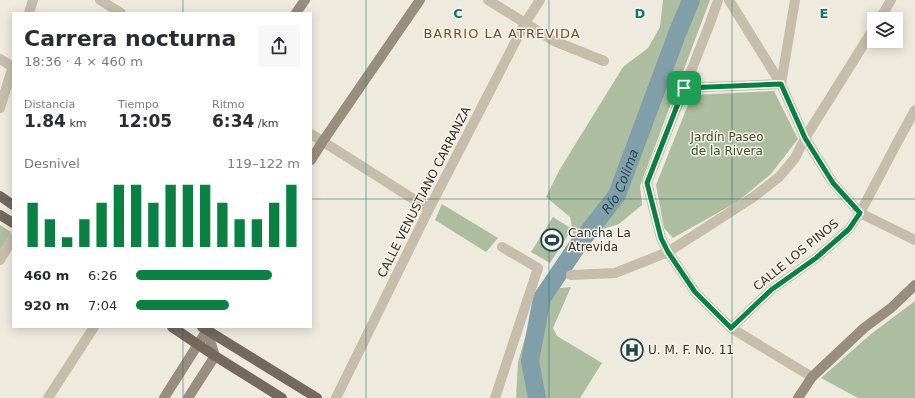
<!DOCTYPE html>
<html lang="es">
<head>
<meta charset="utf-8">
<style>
  body { margin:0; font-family:"DejaVu Sans",sans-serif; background:#f7f7f7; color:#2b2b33; height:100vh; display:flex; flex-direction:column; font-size:15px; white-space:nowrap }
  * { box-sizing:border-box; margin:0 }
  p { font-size:13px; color:#7c7c81 }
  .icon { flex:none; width:22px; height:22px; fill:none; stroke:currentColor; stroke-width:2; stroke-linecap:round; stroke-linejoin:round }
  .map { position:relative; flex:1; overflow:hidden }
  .sheet { position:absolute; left:12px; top:12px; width:300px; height:316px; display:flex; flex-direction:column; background:#fff; border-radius:0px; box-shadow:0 2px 10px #0003 }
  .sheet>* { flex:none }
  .tools { position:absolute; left:867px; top:12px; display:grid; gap:8px }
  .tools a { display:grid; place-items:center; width:36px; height:36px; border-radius:0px; background:#fff; box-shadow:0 2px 10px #0003; font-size:20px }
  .pin { position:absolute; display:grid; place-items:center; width:34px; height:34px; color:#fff; margin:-17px; border-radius:8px; box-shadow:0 2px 6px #0006 }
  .round { display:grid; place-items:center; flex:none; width:42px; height:42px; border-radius:0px; background:#f7f7f7 }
  .overview { display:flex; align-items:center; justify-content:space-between; height:68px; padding:0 12px }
  h1 { font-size:22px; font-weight:700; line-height:30px }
  .stats { display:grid; grid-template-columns:repeat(3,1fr); gap:6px; height:68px; padding:4px 12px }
  .stats div { display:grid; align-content:center }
  .stats b { font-size:17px; font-weight:700 }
  .stats small { font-size:11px; font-weight:400 }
  .stats p { font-size:11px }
  .chart { height:112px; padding:8px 12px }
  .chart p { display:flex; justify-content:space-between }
  .chart svg { width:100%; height:72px; margin-top:4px; stroke:#0b8043; stroke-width:6 }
  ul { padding:0 12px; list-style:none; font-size:13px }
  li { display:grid; grid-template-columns:64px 48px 1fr; align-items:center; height:30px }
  li i { height:10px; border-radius:5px; background:#0b8043 }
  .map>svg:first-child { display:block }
  .green { fill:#adbda0 }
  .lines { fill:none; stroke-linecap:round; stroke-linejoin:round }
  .river { stroke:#809fa9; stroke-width:18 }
  .street { stroke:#c6bdab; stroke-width:10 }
  .secondary { stroke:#998d7d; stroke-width:10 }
  .primary { stroke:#75695d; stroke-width:10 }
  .route-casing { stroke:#fff; stroke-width:8 }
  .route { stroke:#0b8043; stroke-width:5 }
  .grid { fill:none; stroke:#0f766e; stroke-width:1; stroke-opacity:0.55 }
  .labels { text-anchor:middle; stroke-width:3; stroke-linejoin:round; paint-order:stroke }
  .park-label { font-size:12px; fill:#3e5030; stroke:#f7f4ea }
  .street-label { font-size:12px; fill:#352f2a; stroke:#f7f4ea }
  .poi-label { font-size:12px; fill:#352f2a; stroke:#f7f4ea; text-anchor:start }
  .neighbourhood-label { font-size:13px; letter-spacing:1px; fill:#7a4e2d; stroke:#f7f4ea }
  .water-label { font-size:13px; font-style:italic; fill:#244651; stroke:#f7f4ea }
  .grid-label { font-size:13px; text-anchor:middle; font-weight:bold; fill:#0f766e; stroke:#f7f4ea; stroke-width:3; stroke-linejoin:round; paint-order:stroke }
</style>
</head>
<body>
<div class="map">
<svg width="915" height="398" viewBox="0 0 915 398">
  <rect width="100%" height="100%" fill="#efeade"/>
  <path class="green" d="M663,0H710L640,186L642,205L619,224L574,238L570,217L546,197L560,169L623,67L648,48L660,27Z
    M774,91L798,139L771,174L737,202L673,238L664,228L656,185L692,95Z
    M442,204L498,238L486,252L435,220Z
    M553,217L572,229L550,263L531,252Z
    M0,225L11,232L0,250Z
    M571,287L553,328L557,336L602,363L580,398H516L518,362L539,290Z
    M915,301V398H858L821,378L871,334Z"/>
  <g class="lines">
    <path class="river" id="s1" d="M537,398L530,361L542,298L578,245L617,195L677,34L691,0"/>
    <path class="street" d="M100,0L121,13
      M488,0L554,41L604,61
      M718,0L710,23L647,183L661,238L668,252L695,292L731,328L812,377
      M729,0L781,84L805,138L833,183L860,213L915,240
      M29,13L33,0
      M880,19L891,0
      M0,59L13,67
      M684,88L781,84L795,0
      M0,108L13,66
      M311,134L429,209
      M0,260L13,238
      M571,275L615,273L668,252L752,198L779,177L795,158L805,138L874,28
      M731,328L771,290L816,258L849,229L860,213L898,141L915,110
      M48,398L94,327
      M336,398L429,209L525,23L540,0
      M495,398L538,268L502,247"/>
    <path class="secondary" d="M296,13L305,0
      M311,160L323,141L420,0
      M164,398L209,327
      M188,398L215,356L207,331
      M798,398L812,377L864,328L891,308L915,285"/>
    <path class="primary" d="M0,196L13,205
      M0,215L13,223
      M172,327L215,356L282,398
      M202,327L317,398"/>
  </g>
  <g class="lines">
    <g class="route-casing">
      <path id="route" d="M781,84L805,138L833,183L860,213L849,229L816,258L771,290L731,328L695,292L668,252L661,238L647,183L684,88Z"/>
    </g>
    <use href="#route" class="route"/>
  </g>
  <path class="grid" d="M183,0V13M366,0V398M549,0V398M732,0V398M0,199H13M311,199H915M183,327V398"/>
  <defs>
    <g id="stadium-ring" transform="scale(1.15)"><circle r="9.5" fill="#f7f4ea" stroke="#244651" stroke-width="1.5"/><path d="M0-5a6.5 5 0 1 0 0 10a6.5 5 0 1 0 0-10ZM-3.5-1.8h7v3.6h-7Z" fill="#244651"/></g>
    <g id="hospital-ring" transform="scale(1.15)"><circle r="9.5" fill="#f7f4ea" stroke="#244651" stroke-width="1.5"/><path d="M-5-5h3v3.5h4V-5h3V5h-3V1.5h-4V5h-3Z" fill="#244651"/></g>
  </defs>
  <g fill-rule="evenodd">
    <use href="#stadium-ring" x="552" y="240"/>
    <use href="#hospital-ring" x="632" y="350"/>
  </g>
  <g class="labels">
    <g class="park-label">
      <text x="727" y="141">Jardín Paseo<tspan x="727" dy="14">de la Rivera</tspan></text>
    </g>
    <g class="street-label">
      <text transform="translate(424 192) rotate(-63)" y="4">CALLE VENUSTIANO CARRANZA</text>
      <text transform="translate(796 255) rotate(-39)" y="4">CALLE LOS PINOS</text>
    </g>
    <g class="poi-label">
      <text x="568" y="237">Cancha La<tspan x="568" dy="14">Atrevida</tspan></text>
      <text x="648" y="354">U. M. F. No. 11</text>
    </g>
    <g class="neighbourhood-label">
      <text x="502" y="38">BARRIO LA ATREVIDA</text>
    </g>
    <g class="water-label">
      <text dy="5" stroke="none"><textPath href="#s1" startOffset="243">Río Colima</textPath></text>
    </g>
  </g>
  <g class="grid-label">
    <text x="458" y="18">C</text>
    <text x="640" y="18">D</text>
    <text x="824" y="18">E</text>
  </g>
</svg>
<div class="tools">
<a><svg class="icon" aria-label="layers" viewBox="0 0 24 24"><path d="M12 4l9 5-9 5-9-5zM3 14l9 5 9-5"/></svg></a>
</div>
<div class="pin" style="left:684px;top:88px;background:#1e9e55"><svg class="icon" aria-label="arrive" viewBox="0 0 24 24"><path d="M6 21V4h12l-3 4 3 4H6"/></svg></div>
<section class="sheet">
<div class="overview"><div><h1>Carrera nocturna</h1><p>18:36 · 4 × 460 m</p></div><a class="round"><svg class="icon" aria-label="share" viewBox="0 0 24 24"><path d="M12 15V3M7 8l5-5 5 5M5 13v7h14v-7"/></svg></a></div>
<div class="stats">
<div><p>Distancia</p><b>1.84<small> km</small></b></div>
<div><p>Tiempo</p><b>12:05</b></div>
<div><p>Ritmo</p><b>6:34<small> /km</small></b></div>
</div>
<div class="chart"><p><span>Desnivel</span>119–122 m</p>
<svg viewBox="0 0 160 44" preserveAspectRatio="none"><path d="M5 44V17M15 44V27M25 44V38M35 44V27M45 44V17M55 44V6M65 44V6M75 44V17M85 44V6M95 44V6M105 44V6M115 44V17M125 44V27M135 44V27M145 44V17M155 44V6"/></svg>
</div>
<ul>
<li><b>460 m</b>6:26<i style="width:83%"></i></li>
<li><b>920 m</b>7:04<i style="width:57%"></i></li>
</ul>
</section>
</div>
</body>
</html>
